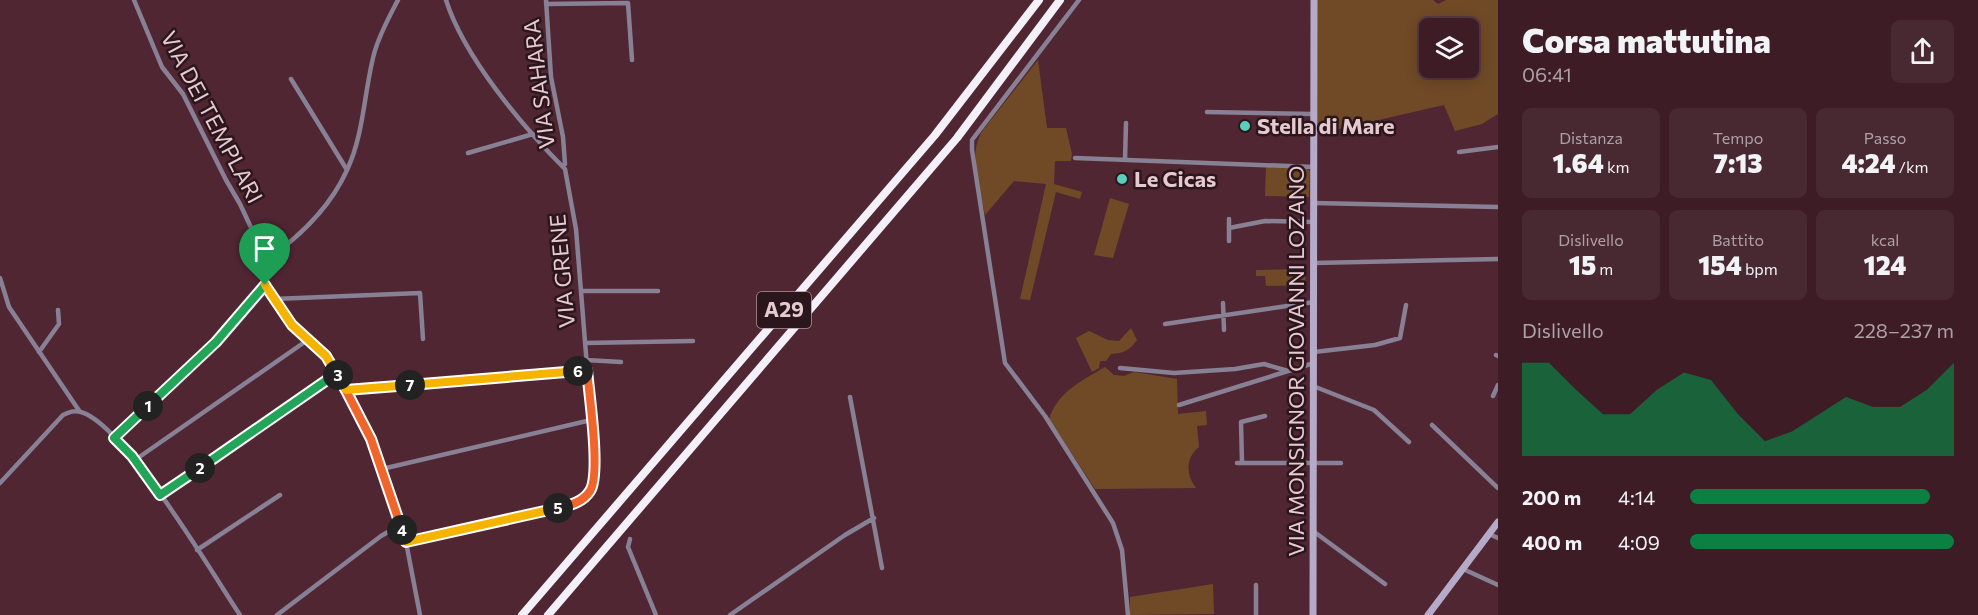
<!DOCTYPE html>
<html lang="it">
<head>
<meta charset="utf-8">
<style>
  body { margin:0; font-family:Commissioner,sans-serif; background:#482932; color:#f1f3f6; height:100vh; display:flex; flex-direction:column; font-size:22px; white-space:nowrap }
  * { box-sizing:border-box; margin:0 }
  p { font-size:20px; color:#ada1a7 }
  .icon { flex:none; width:33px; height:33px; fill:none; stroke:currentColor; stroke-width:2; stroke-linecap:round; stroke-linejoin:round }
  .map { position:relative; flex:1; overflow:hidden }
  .details { display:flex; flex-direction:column; background:#3d1c26; width:480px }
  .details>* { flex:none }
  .tools { position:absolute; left:1419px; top:18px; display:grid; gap:12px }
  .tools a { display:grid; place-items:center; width:60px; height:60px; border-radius:9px; background:#3d1c26; box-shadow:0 3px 15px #0003,0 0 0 2px #563a43; font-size:30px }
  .pin { position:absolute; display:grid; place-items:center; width:51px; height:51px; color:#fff; margin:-62px -26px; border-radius:50% 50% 50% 0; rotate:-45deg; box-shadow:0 0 6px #0007 }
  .pin .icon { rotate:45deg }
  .km { position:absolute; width:30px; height:30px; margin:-15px; border-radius:50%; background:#222; color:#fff; font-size:16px; line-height:30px; text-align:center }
  .round { display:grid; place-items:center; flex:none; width:63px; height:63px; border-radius:9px; background:#482932 }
  .headline { display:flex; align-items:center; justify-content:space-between; height:102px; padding:0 24px }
  h1 { font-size:33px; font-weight:800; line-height:45px }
  .figures { display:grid; grid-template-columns:repeat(3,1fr); gap:9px; height:102px; padding:6px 24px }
  .figures div { display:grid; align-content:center; border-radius:9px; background:#482932; text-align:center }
  .figures b { font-size:26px; font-weight:800 }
  .figures small { font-size:16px; font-weight:400 }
  .figures p { font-size:16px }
  .chart { height:168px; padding:12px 24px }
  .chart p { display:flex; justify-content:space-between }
  .chart svg { width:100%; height:108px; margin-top:6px; fill:#0b8043; opacity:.7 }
  ul { padding:0 24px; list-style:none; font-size:20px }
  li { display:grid; grid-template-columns:96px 72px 1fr; align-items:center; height:45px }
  li i { height:15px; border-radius:8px; background:#0b8043 }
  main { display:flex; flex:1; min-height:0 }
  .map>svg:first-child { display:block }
  .green { fill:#704a27; fill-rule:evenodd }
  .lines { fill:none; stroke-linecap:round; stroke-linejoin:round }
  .street { stroke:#888094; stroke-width:4.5 }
  .secondary { stroke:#b6aac9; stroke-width:7 }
  .highway { stroke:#f3f0f9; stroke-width:8 }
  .split-1-casing { stroke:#fff; stroke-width:12 }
  .split-2-casing { stroke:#fff; stroke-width:12 }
  .split-3-casing { stroke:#fff; stroke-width:12 }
  .split-4-casing { stroke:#fff; stroke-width:12 }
  .split-5-casing { stroke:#fff; stroke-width:12 }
  .split-6-casing { stroke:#fff; stroke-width:12 }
  .split-7-casing { stroke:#fff; stroke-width:12 }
  .split-8-casing { stroke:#fff; stroke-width:12 }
  .split-1 { stroke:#22a559; stroke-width:8 }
  .split-2 { stroke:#22a559; stroke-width:8 }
  .split-3 { stroke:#22a559; stroke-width:8 }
  .split-4 { stroke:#f0652b; stroke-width:8 }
  .split-5 { stroke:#f5b400; stroke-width:8 }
  .split-6 { stroke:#f0652b; stroke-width:8 }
  .split-7 { stroke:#f5b400; stroke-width:8 }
  .split-8 { stroke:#f5b400; stroke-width:8 }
  .poi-dot { fill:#5acebd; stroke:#2a161c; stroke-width:2 }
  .labels { text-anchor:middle; stroke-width:5; stroke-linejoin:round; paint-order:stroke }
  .shield { fill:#2a161c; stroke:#ae949a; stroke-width:1.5 }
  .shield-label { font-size:21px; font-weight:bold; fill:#e6cad0 }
  .street-label { font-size:22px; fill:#e6cad0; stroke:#2a161c }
  .poi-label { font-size:22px; font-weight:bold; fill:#e6cad0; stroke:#2a161c; text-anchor:start }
</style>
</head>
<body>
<main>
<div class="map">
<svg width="1498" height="615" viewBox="0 0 1498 615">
  <rect width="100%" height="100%" fill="#512633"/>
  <path class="green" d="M1317,0H1433L1438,4L1446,0H1498V114L1482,124L1455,131L1444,105L1317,134ZM1430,28H1468V68H1430Z
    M1038,60L1047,128H1066L1072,154L1071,161H1055L1054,184L1082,192L1080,199L1056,192L1030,300L1020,299L1046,184L1014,181L985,215C980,188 967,154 983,130Z
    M1266,167L1306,168L1310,171L1309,197L1265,196Z
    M1110,198L1129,204L1113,258L1094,255Z
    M1305,269L1306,285L1266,286L1265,276H1256V270Z
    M1131,328L1137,340C1129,351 1124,353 1111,354L1106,361H1100L1099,368L1092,372L1076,338L1089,331L1108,340L1119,341Z
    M1105,367L1114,375L1124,376L1134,372L1177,379L1178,414L1206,411L1207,425L1197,426L1199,447C1186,457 1185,474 1196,488L1095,489L1049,419C1058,391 1082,381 1105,367Z
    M1213,584L1214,614L1130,615V597Z"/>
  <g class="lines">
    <path class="street" d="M134,0L162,67L183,94L226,180L240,204L255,236L266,287L292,325L309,339L333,367L371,439L406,542L420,615
      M546,0L551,77L563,137L565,164
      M1079,0L972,140V150L1005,363L1045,416L1113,523L1122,550L1128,615
      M546,4L628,3L632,60
      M291,79L347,170
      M1207,112L1314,114
      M1459,152L1498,147
      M468,153L533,134
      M1075,158L1314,167
      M1125,160L1126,123
      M1314,203L1498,207
      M1229,228L1265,221L1314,222
      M1229,241V219
      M262,263C296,240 330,208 347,170C364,134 364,92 374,54C379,35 389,17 398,0
      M1314,263L1498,259
      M0,278L9,307L80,412
      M581,291H658
      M274,299L420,293L423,339
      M1223,303L1224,330
      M1165,324L1314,302
      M585,343L693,341
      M39,352L59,324L58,310
      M1314,352L1375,345L1400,338L1406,305
      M1496,355L1498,356
      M586,360L621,362
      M1120,368L1174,373L1235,369L1264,364L1288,371
      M1313,386L1374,410L1409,442
      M346,390L587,370
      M1493,396L1498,385
      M850,397L882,568
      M1179,405L1314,363
      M1432,425L1498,488
      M114,438L200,358L265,285
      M135,460L309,339
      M1237,463H1341
      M1242,463L1241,422L1265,416
      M382,469L591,420
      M0,483L63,415C69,412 74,410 81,412C125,425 212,573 240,615
      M160,495L337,373
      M1313,531L1385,584
      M1489,534L1498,538
      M630,539L628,547L656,615
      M406,542L574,504L585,498L596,479L576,229L565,169C523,127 464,57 446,0
      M197,550L280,495
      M1463,569L1498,585
      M1256,585V615
      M277,615L381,536L400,525
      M730,615L845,535L874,518"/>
    <path class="secondary" d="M1313,615L1314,0
      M1428,615L1498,522"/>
    <path class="highway" d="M522,615L935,135L1039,0
      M548,615L957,138L1060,0"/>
  </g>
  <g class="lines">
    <g class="split-1-casing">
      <path id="split-1" d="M148,406L216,342L265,285"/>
    </g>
    <g class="split-2-casing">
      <path id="split-2" d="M148,406L114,438L132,456L160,495L200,468"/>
    </g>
    <g class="split-3-casing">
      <path id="split-3" d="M200,468L337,373L338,375"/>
    </g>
    <g class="split-4-casing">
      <path id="split-4" d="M338,375L371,439L402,530"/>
    </g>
    <g class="split-5-casing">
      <path id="split-5" d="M402,530L406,542L558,508"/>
    </g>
    <g class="split-6-casing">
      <path id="split-6" d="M558,508C571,505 583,502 590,491C601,474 589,394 587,370L578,371"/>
    </g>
    <g class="split-7-casing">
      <path id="split-7" d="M410,385L578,371"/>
    </g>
    <g class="split-8-casing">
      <path id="split-8" d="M265,285L292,325L326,356L346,390L410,385"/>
    </g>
    <use href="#split-1" class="split-1"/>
    <use href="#split-2" class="split-2"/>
    <use href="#split-3" class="split-3"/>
    <use href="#split-4" class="split-4"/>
    <use href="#split-5" class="split-5"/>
    <use href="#split-6" class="split-6"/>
    <use href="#split-7" class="split-7"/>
    <use href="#split-8" class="split-8"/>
  </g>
  <g class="poi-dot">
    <circle cx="1245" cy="126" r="6"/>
    <circle cx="1122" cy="179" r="6"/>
  </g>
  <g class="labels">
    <rect class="shield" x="757" y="292" width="54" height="36" rx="4.5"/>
    <g class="shield-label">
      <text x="784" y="317">A29</text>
    </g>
    <g class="street-label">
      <text transform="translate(539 84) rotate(-97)" y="8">VIA SAHARA</text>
      <text transform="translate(212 117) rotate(62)" y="8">VIA DEI TEMPLARI</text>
      <text transform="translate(562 271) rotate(-95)" y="8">VIA GRENE</text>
      <text transform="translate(1296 361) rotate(-90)" y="8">VIA MONSIGNOR GIOVANNI LOZANO</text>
    </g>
    <g class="poi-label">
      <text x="1257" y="134">Stella di Mare</text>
      <text x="1134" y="187">Le Cicas</text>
    </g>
  </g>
</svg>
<div class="tools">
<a><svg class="icon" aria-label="layers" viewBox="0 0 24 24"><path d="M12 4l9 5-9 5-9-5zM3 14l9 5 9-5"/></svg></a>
</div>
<div class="pin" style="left:265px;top:285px;background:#1e9e55"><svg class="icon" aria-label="arrive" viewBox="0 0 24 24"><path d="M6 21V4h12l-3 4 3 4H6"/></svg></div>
<b class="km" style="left:148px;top:406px">1</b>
<b class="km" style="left:200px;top:468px">2</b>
<b class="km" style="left:338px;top:375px">3</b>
<b class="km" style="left:402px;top:530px">4</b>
<b class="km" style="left:558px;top:508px">5</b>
<b class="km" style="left:578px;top:371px">6</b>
<b class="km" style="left:410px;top:385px">7</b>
</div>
<section class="details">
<div class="headline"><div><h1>Corsa mattutina</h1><p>06:41</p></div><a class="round"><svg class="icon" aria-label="share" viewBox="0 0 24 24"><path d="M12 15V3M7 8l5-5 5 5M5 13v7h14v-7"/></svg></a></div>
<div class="figures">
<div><p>Distanza</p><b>1.64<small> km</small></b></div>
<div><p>Tempo</p><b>7:13</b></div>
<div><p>Passo</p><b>4:24<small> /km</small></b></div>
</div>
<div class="figures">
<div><p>Dislivello</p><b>15<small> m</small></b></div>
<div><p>Battito</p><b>154<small> bpm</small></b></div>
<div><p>kcal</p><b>124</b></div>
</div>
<div class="chart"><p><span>Dislivello</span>228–237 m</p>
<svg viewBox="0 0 160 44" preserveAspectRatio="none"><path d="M0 44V6L10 6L20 17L30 27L40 27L50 17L60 10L70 13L80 27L90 38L100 34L110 27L120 20L130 24L140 24L150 17L160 6V44z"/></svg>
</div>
<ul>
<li><b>200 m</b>4:14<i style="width:91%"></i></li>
<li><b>400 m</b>4:09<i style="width:100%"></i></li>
</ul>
</section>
</main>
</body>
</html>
